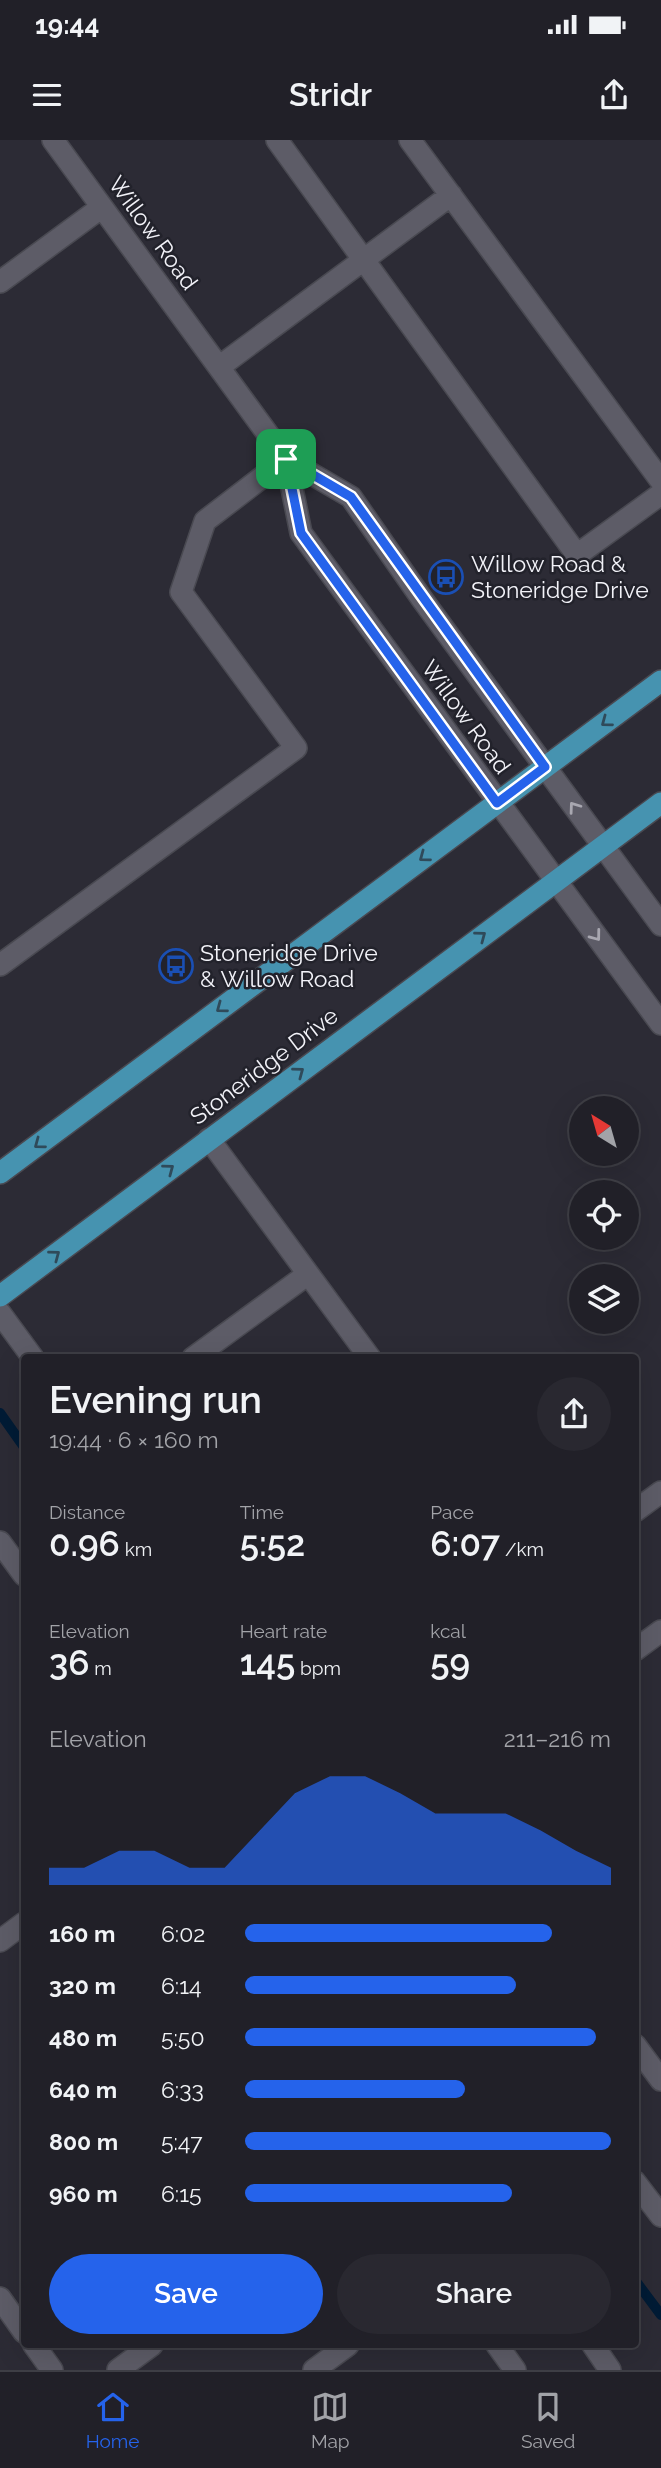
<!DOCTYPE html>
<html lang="en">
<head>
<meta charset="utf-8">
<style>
  body { margin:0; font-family:Raleway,sans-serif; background:#292830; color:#f1f3f6; height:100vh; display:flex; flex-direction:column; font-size:26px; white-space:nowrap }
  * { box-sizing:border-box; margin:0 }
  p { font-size:23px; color:#a2a3a8 }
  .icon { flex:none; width:38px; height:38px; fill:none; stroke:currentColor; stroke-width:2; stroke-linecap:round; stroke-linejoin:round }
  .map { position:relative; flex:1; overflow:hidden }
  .side { position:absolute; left:21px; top:1214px; width:618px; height:994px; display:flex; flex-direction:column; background:#212028; border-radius:7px; box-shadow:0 7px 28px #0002,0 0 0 2px #3e3e45 }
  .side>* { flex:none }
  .needle { width:46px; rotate:323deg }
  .controls { position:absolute; left:569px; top:956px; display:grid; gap:14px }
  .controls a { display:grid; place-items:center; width:70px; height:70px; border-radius:50%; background:#212028; box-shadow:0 7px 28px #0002,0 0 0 2px #3e3e45; font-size:35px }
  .pin { position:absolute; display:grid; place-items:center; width:60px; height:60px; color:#fff; margin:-30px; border-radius:14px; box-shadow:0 4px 10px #0006 }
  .round { display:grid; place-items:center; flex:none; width:74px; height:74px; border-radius:37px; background:#292830 }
  .summary { display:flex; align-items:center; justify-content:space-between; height:119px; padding:0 28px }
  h1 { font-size:38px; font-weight:600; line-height:52px }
  .figures { display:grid; grid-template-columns:repeat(3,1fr); gap:10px; height:119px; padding:7px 28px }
  .figures div { display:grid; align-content:center }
  .figures b { font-size:35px; font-weight:600 }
  .figures small { font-size:19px; font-weight:400 }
  .figures p { font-size:19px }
  .chart { height:196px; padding:14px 28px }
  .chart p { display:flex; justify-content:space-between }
  .chart svg { width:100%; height:126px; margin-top:7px; fill:#2563eb; opacity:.7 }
  .button { display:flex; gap:14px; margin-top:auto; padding:14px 28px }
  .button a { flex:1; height:80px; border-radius:42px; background:#2563eb; color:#fff; font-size:28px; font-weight:600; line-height:80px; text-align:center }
  .button a+a { background:#292830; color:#f1f3f6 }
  ul { padding:0 28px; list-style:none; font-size:23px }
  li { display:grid; grid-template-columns:112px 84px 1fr; align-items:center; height:52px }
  li i { height:18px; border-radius:9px; background:#2563eb }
  .status { display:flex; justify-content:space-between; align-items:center; height:49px; padding:0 35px; background:#212028; direction:ltr }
  .status svg { height:19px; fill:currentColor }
  header { display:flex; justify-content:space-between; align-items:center; height:91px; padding:0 28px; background:#212028; font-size:32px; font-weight:600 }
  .tabs { display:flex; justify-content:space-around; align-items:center; height:98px; border-top:2px solid #3e3e45; background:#212028; font-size:19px; color:#a2a3a8 }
  .tabs a { display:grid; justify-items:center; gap:4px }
  .tabs .active { color:#2563eb }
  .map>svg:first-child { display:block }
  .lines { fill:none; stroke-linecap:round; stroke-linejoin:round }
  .stream { stroke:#001b35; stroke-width:10 }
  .minor-casing { stroke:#494951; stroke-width:24 }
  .major-casing { stroke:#494951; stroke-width:24 }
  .minor { stroke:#5d5c67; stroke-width:21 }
  .major { stroke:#4693b0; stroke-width:21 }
  .oneway { stroke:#2f4a5a }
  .oneway2 { stroke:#a8a7b0 }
  .route-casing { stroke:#fff; stroke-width:14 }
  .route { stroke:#2563eb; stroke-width:9 }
  .labels { text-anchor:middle; stroke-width:5; stroke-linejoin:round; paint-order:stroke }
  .street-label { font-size:23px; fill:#f2f2f8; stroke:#22222b }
  .poi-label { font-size:23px; fill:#f2f2f8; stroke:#22222b; text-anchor:start }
</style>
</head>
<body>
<div class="status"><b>19:44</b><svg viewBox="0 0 49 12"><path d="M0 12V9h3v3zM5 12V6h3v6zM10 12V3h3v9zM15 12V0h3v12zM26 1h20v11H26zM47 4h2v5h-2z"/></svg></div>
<header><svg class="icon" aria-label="menu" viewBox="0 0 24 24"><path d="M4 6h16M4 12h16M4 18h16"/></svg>Stridr<svg class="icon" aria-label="share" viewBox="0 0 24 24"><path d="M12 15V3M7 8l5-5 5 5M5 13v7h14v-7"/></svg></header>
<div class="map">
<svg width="661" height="2230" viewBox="0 0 661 2230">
  <rect width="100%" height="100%" fill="#2c2b35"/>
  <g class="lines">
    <path class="stream" d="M0,1273L24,1307
      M635,2140L661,2175"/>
    <g class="minor-casing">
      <path id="minor" d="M53,0L286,319L351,357L422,459L661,785
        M277,0L577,415L661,354
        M410,0L661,341
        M0,142L102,67
        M219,227L451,55
        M286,319L301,393L661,884
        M0,825L296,608L181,452L205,381L286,319
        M209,999L370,1218
        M0,1173L33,1218
        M193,1218L308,1134
        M635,1371L661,1352
        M0,1402L24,1435
        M635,1510L661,1491
        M0,1801L24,1783
        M635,1905L661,1940
        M635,2042L661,2076
        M0,2158L24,2192
        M34,2205L52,2230
        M497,2205L515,2230
        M593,2205L610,2230
        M118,2230L152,2205
        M314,2230L348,2205"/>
    </g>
    <g class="major-casing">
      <path id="major" d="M0,1033L661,541
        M0,1156L661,663"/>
    </g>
    <use href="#minor" class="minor"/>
    <use href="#major" class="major"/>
  </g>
  <defs><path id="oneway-chevron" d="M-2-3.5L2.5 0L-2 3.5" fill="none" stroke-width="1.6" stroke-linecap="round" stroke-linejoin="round" transform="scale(1.75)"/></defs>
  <g class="oneway">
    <use href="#oneway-chevron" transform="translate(606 582) rotate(143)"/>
    <use href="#oneway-chevron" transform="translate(424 717) rotate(143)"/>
    <use href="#oneway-chevron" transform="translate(481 796) rotate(-37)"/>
    <use href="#oneway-chevron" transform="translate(221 868) rotate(143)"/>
    <use href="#oneway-chevron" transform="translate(299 932) rotate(-37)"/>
    <use href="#oneway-chevron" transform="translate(39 1004) rotate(143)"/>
    <use href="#oneway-chevron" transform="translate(169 1029) rotate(-37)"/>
    <use href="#oneway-chevron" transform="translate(55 1115) rotate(-37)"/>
  </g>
  <g class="oneway2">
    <use href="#oneway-chevron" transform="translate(574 667) rotate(-126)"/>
    <use href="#oneway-chevron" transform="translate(596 796) rotate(53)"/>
  </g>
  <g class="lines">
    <g class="route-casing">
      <path id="route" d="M286,319L351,357L545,627L497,663L301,393Z"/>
    </g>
    <use href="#route" class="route"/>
  </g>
  <defs>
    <g id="bus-ring" transform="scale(1.75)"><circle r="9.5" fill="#22222b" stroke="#1a4fb4" stroke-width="1.5"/><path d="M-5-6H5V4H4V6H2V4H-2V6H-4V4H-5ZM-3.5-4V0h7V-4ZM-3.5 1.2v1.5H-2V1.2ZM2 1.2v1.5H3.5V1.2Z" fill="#1a4fb4"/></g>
  </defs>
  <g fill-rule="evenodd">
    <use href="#bus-ring" x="446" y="437"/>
    <use href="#bus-ring" x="176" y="826"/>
  </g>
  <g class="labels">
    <g class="street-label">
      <text transform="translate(153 93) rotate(54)" y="8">Willow Road</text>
      <text transform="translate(466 577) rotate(54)" y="8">Willow Road</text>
      <text transform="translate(264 926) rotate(-37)" y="8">Stoneridge Drive</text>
    </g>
    <g class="poi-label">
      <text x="471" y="432">Willow Road &amp;<tspan x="471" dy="26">Stoneridge Drive</tspan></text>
      <text x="200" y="821">Stoneridge Drive<tspan x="200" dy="26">&amp; Willow Road</tspan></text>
    </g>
  </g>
</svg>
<div class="controls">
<a><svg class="needle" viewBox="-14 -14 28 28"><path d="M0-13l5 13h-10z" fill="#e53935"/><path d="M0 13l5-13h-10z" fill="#a2a3a8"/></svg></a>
<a><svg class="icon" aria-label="locate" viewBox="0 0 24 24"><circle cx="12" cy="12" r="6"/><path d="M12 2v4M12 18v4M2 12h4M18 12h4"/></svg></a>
<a><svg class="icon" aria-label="layers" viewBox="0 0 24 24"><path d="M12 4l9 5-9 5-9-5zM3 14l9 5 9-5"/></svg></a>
</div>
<div class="pin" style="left:286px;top:319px;background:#1e9e55"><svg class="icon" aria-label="arrive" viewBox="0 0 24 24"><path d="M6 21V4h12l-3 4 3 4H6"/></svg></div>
<section class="side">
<div class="summary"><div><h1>Evening run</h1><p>19:44 · 6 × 160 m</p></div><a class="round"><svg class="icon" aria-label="share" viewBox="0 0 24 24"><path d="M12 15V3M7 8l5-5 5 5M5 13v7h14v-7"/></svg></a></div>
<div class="figures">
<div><p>Distance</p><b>0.96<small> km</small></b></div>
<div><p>Time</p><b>5:52</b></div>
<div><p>Pace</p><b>6:07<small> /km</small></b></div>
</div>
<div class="figures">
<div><p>Elevation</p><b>36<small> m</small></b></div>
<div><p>Heart rate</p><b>145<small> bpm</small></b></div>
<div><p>kcal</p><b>59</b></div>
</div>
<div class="chart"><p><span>Elevation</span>211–216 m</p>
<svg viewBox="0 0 160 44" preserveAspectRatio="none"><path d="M0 44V38L10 38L20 32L30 32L40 38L50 38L60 25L70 12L80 6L90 6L100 12L110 19L120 19L130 19L140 25L150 32L160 38V44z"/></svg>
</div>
<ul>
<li><b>160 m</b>6:02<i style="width:84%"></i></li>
<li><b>320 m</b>6:14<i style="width:74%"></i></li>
<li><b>480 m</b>5:50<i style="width:96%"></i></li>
<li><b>640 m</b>6:33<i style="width:60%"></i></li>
<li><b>800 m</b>5:47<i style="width:100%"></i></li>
<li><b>960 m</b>6:15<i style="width:73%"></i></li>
</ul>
<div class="button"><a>Save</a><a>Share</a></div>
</section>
</div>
<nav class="tabs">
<a class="active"><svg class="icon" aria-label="home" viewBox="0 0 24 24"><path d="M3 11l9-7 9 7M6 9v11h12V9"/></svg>Home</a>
<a><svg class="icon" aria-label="map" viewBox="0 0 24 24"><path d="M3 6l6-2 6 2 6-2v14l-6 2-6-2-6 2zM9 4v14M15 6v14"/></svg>Map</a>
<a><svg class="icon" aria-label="saved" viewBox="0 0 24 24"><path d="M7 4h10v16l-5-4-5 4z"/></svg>Saved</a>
</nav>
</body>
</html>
